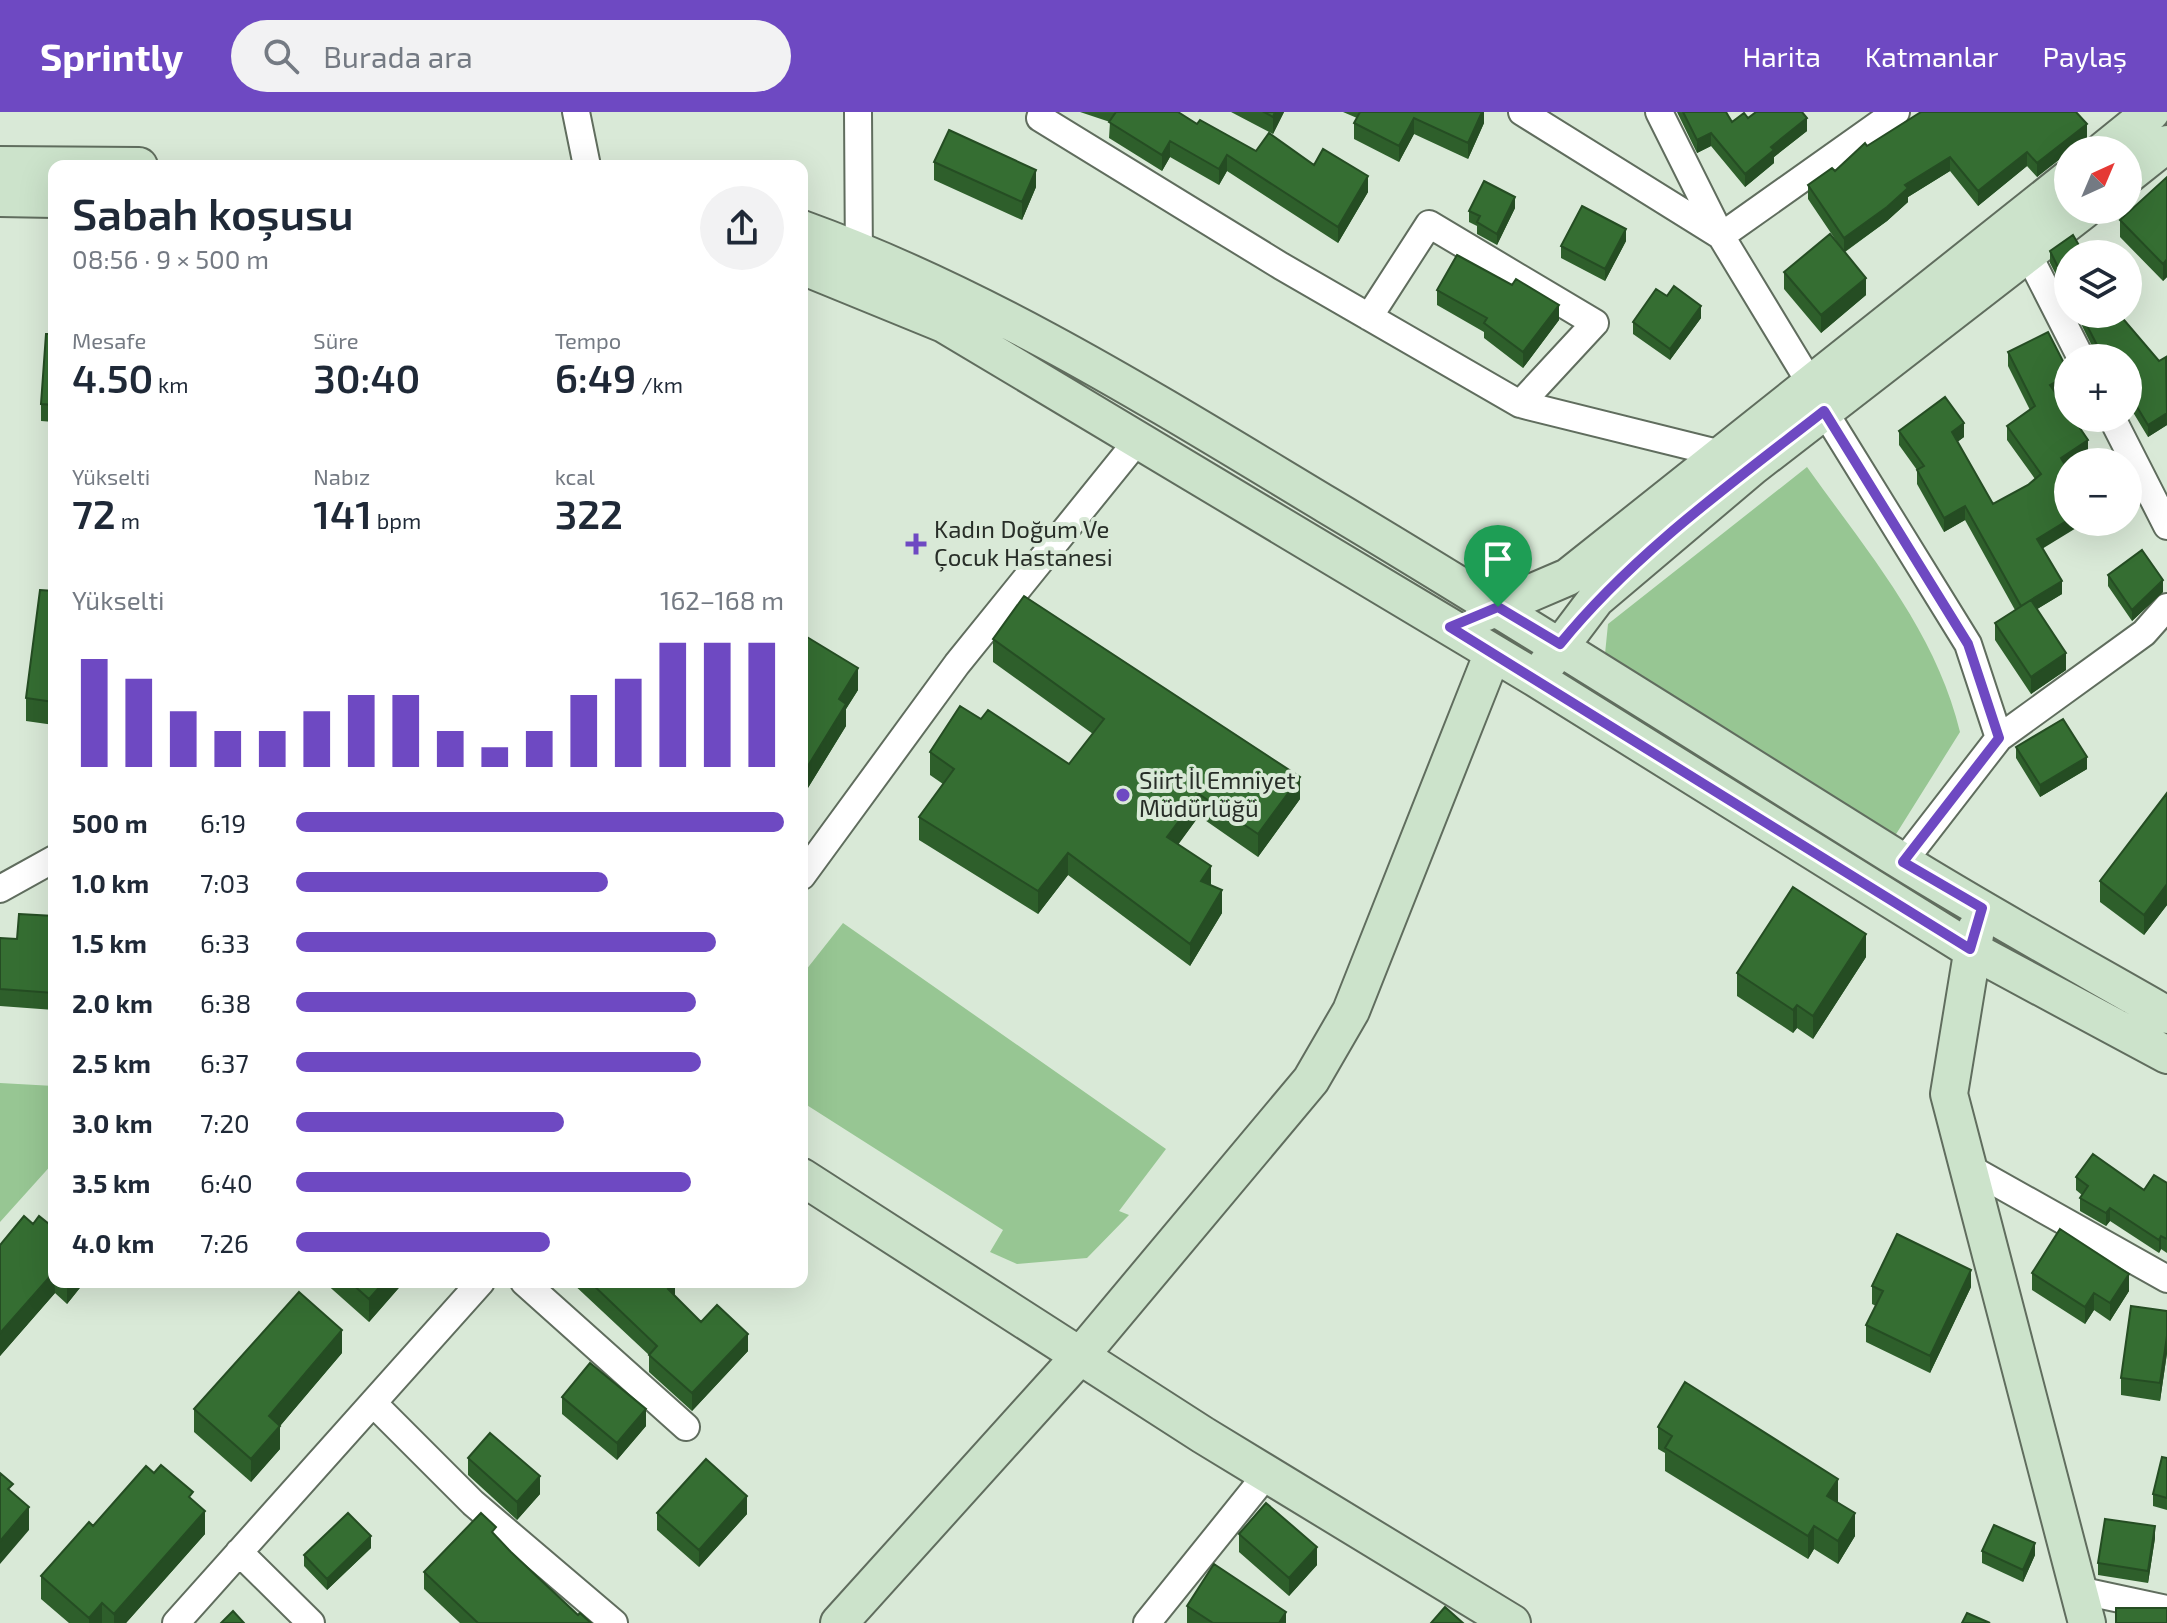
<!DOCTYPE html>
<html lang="tr">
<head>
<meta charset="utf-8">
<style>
  body { margin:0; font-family:"Exo 2",sans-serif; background:#f2f2f3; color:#1f2937; height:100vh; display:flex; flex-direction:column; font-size:30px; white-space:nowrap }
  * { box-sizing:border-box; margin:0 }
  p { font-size:26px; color:#747a83 }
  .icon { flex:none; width:44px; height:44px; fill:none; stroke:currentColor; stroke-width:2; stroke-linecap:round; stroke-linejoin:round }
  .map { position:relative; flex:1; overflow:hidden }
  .side { position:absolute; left:48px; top:48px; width:760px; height:1128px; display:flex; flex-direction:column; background:#fff; border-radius:16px; box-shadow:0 8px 32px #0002 }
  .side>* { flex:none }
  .needle { width:52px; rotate:44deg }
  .controls { position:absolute; left:2054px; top:24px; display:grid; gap:16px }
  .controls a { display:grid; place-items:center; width:88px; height:88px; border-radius:50%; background:#fff; box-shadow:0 8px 32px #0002; font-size:40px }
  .pin { position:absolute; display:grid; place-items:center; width:68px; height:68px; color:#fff; margin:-82px -34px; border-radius:50% 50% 50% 0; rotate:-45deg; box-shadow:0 0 8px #0007 }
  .pin .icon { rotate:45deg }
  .round { display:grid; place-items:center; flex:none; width:84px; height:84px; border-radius:42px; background:#f2f2f3 }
  .head { display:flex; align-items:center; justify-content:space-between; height:136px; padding:0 24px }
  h1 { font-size:44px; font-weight:600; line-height:60px }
  .figures { display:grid; grid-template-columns:repeat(3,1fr); gap:12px; height:136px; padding:8px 24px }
  .figures div { display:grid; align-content:center }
  .figures b { font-size:40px; font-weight:600 }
  .figures small { font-size:22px; font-weight:400 }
  .figures p { font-size:22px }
  .chart { height:224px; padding:16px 24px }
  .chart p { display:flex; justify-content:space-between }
  .chart svg { width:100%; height:144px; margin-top:8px; stroke:#6e49c2; stroke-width:6 }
  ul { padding:0 24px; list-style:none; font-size:26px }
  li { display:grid; grid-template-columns:128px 96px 1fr; align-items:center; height:60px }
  li i { height:20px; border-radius:10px; background:#6e49c2 }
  header { display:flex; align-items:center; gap:48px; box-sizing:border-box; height:112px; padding:0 40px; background:#6e49c2; color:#fff }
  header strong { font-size:38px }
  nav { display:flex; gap:44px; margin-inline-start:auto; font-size:28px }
  .search { width:560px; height:72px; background:#f2f2f3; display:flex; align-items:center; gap:20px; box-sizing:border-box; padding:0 28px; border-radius:44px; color:#747a83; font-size:30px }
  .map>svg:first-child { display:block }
  .green { fill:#97c693 }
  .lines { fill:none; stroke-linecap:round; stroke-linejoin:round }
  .street-casing { stroke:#606d5e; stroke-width:30 }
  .secondary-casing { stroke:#606d5e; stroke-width:40 }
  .street { stroke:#fff; stroke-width:26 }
  .secondary { stroke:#cce3cb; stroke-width:36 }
  .wall { fill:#2e5f2b }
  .shaded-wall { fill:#254d23 }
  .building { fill:#356e32; stroke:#254d23; stroke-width:2 }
  .route-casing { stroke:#fff; stroke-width:16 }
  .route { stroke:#6e49c2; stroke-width:10 }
  .poi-dot { fill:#6e49c2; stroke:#d9e9d7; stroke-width:3 }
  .labels { text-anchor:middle; stroke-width:8; stroke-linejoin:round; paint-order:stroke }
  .poi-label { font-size:24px; fill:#282e28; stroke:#d9e9d7; text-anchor:start }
</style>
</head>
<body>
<header>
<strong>Sprintly</strong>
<div class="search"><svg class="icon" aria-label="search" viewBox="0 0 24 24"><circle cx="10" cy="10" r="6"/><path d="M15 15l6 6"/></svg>Burada ara</div>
<nav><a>Harita</a><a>Katmanlar</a><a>Paylaş</a></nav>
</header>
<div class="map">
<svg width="2167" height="1511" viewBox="0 0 2167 1511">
  <rect width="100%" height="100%" fill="#d9e9d7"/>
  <path class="green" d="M1807,355C1866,438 1936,519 1960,620L1893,727L1604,552L1608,512Z
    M843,811L1166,1037L1119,1099L1129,1103L1087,1146L1017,1152L990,1140L1003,1118L802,990V863Z
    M0,971L54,974V1050L0,1110Z"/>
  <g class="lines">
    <g class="street-casing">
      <path id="street" d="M576,0L587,54
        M858,0L859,152
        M1042,0L1040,6L1281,154L1520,292L1726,343
        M1522,0L1721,124
        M1659,0L1721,124L1812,274
        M1721,124L1896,0
        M2028,142L2081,246
        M1369,205L1429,112L1595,211L1520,292
        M1824,299L1968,532L1999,626
        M2112,306L2167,414
        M1903,750L1999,626L2144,521L2167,495
        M802,764L957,552L1138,328
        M0,777L54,747
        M1968,1055L2167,1167
        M524,1170L686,1315
        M373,1291L473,1391L614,1511
        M239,1440L311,1511
        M2078,1478L2167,1497
        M176,1511L481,1170
        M1147,1511L1267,1362"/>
    </g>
    <g class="secondary-casing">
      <path id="secondary" d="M2104,38L2151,0
        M0,53L139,54
        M2128,63L2167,32
        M0,86L54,87
        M802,117C988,184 1159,292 1327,393C1520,508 1709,629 1900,748C1987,802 2078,852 2167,903
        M802,154L944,212L1537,567L1970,837L2167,943
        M1484,501L1568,465L2068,67
        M1547,552L1596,487L1752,355L2084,98
        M1976,817L1949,982L2087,1511
        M802,1065L1203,1323L1512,1511
        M839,1511L1080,1244L1311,968L1351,899L1492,543"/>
    </g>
    <use href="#street" class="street"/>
    <use href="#secondary" class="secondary"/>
  </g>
  <path class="wall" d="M1080,0H1178L1197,12L1256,39L1314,53L1368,80L1338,131L1227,59L1219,73L1170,45L1162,59L1109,26L1110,10Z
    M1231,0H1284L1273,22Z
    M1343,0H1484V11L1468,47L1414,22L1399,50L1354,27V11L1357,6Z
    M1677,0H1726L1732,10L1748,6L1807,19L1774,45V51L1745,75L1711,34L1697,41Z
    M2087,26L2072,38H2068L2037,65L2027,54L1978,94L1950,59L1908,85V90L1887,109L1845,140L1866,183L1821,221L1784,177V160L1839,133L1808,87V73L1835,59L1867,34Z
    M934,50L1036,75L1022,108L934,68Z
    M2167,65V165L2163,169L2120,125V108Z
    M1515,96L1497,133L1477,122V114L1469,110V99Z
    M1626,129L1605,169L1561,146V134Z
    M2050,139L2068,142V186L2050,151Z
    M1437,178L1559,208L1523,256L1484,226V220L1437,193Z
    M2076,202H2119L2159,249L2167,247V313L2148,325L2128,292V246H2098Z
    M1701,206L1670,248L1633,222V210Z
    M54,222V310L41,309V292Z
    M2008,240L2056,283L2088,341L2067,356L2043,437L2062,482L2037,497L2066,558L2031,582L1995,528V511L2015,498L1965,408L1944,420L1917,372V358L1899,333V319L1964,325L1957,330L1993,392L2028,373L2035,367L2007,328V314L2030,298L2008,254Z
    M2108,463L2163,480L2132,509L2108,474Z
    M54,479V613L26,609V586Z
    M802,522L858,578L846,597V614L803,684H802Z
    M993,527L1300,687L1258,745L1199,704L1178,732L1211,774L1222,801L1190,854L1068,763L1038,802L919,728V705L943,672L930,663V640L981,607L1069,652L1093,622L993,550Z
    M2016,635L2087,657L2040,685L2016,646Z
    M2167,681V793L2144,823L2100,790V769Z
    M54,804V898L0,894V826L17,827Z
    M1866,845L1813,927L1797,916L1793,921L1737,884V861Z
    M2076,1065L2144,1078L2167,1071V1141L2161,1137L2159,1141L2110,1109L2106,1114L2080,1099V1086L2082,1083L2076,1078Z
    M0,1133L54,1170H83V1172L67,1192L55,1181L0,1244Z
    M2032,1161L2129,1179L2110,1209L2094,1198L2085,1212L2032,1178Z
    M324,1170H404L369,1210Z
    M571,1170H675V1184L701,1210L748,1239L692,1299L649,1260V1243Z
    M1872,1174L1971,1175L1930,1261L1866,1230V1213L1876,1194L1872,1192Z
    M2167,1199V1241L2160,1289L2121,1283V1266Z
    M342,1241L280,1314V1337L251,1370L194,1320V1297Z
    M562,1285L646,1314L617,1348L562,1302Z
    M1658,1315L1837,1390L1855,1424L1838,1452L1814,1437L1808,1447L1665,1359V1341L1658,1337Z
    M468,1346L540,1382L517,1408L468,1363Z
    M2167,1346V1398L2153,1394V1382Z
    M193,1389L205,1422L126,1511H69L41,1487V1464L93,1414Z
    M657,1401L747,1402L699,1455L657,1418Z
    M1239,1422L1317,1453L1289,1484L1239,1440Z
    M496,1425L511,1440L578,1503L591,1511H460L424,1477V1460Z
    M2155,1426L2148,1471L2098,1463V1451Z
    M371,1436L327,1478L304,1454V1443Z
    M1982,1439L2035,1443L2023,1470L1982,1451Z
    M1187,1494L1286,1511H1187Z"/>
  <path class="shaded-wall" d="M1275,0H1284L1273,22V5Z
    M1482,0H1484V11L1468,47V31Z
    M1414,6V22L1399,50V34Z
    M1807,6V19L1774,45V51L1745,75V62L1771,35Z
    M2087,12V26L2072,38H2068V41L2037,65V51Z
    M1711,21V34L1697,41V28Z
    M1170,29V45L1162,59V43Z
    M2027,40V54L1978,94V79Z
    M1227,43V59L1219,73V57Z
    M1950,45V59L1908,85V90L1887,109L1844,140V126L1905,73Z
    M1036,58V75L1022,108V90Z
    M1368,64V80L1338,131V115Z
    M1515,85V96L1497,133V122Z
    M1626,117V129L1605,169V157Z
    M2167,147V165L2163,169V152Z
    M1866,166V183L1821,221V203Z
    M1559,193V208L1523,256V240Z
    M1701,194V206L1670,248V237Z
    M2068,263V277L2050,286V273Z
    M2167,301V313L2148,325V313Z
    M1964,311V325L1952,334V320Z
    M2088,328V341L2075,350H2068V355L2061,360V346Z
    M1965,394V408L1944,420V406Z
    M2068,408V410H2086L2037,440V427Z
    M2163,468V480L2132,509V498Z
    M2062,469V482L2021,507V494Z
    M2066,541V558L2031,582V565Z
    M858,556V578L846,597V614L803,684V662L839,587Z
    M2087,645V657L2040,685V673Z
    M1300,665V687L1258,745V722Z
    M1199,682V704L1167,748V725Z
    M1068,741V763L1038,802V779Z
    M1211,754V777L1201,769Z
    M2167,772V793L2144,823V803Z
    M1222,778V801L1190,854V832Z
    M1866,822V845L1813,927V904Z
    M1797,893V916L1793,921V898Z
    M2110,1096V1109L2106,1114V1101Z
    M2161,1124V1137L2159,1141V1128Z
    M1971,1158V1175L1930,1261V1244Z
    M54,1160L55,1181L0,1244V1221Z
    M2129,1162V1179L2110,1209V1191Z
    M67,1170H83V1172L67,1192Z
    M384,1170H404L369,1210V1187Z
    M675,1170V1187L668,1177Z
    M2094,1181V1198L2085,1212V1195Z
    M342,1218V1241L269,1327V1304Z
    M748,1222V1239L692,1299V1281Z
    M2167,1224V1241L2160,1289V1271Z
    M646,1297V1314L617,1348V1331Z
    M280,1314V1337L251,1370V1347Z
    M540,1364V1382L517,1408V1390Z
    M1838,1367V1390L1827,1407V1384Z
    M747,1384V1402L699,1455V1438Z
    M29,1395V1418L0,1452V1429Z
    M205,1399V1422L126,1511H114V1502Z
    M1855,1401V1424L1838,1452V1429Z
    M1814,1414V1437L1808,1447V1424Z
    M2155,1414V1426L2148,1471V1459Z
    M371,1424V1436L327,1478V1467Z
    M2035,1431V1443L2023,1470V1458Z
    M1317,1435V1453L1289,1484V1466Z
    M102,1491V1511H89V1506Z
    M1286,1500V1511H1279Z"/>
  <path class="building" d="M1116,0H1178L1197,12L1200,8L1256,39L1269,21L1314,53L1323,37L1368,64L1338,115L1227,43L1219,57L1170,29L1162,43L1109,10Z
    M1264,0H1275L1273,5Z
    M1360,0H1482L1468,31L1414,6L1399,34L1354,11Z
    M1683,0H1726L1732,10L1744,1L1748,6L1756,0H1802L1807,6L1771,35L1774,38L1745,62L1711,21L1697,28Z
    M1921,0H2076L2087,12L2037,51L2027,40L1978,79L1950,45L1905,73L1908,76L1887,95L1844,126L1808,73L1832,56L1835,59L1865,31L1867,34Z
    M949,18L1036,58L1022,90L934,50Z
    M2167,65V147L2163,152L2120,108Z
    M1484,69L1515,85L1497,122L1477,110L1480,104L1469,99Z
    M1582,94L1626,117L1605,157L1561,134Z
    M1830,122L1866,166L1821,203L1784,160Z
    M2073,123L2084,142H2068V175L2050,139Z
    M1457,143L1512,173L1516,167L1559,193L1523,240L1484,211L1487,206L1437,178Z
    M1674,174L1701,194L1670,237L1633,210L1656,177L1667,184Z
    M2081,202H2119L2159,249L2166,245L2167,301L2148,313L2128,280V246H2107L2097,233Z
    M2048,220L2068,259V263L2050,273L2068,299V306H2073L2088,328L2061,346L2068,358V408L2037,427L2062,469L2021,494L1965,394L1944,406L1917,358L1924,354L1899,319L1945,285L1964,311L1952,320L1993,392L2028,373L2041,362L2007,314L2035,294L2008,240Z
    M46,222H54V293L41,292Z
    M2142,438L2163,468L2132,498L2108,463Z
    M40,478L54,479V590L26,586Z
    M1024,484L1300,665L1258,722L1199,682L1167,725L1211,754L1201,769L1222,778L1190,832L1068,741L1038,779L919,705L954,657L930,640L960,594L981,607L988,598L1069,652L1104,607L993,527Z
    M2031,488L2066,541L2031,565L1995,511Z
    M802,522L858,556L839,587L846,592L803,662H802Z
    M2063,607L2087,645L2040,673L2016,635Z
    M2167,681V772L2144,803L2100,769Z
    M1793,775L1866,822L1813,904L1797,893L1793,898L1737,861Z
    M19,802L54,804V881L0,877V826L17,827Z
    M2093,1042L2144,1078L2154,1063L2167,1071V1127L2161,1124L2159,1128L2110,1096L2106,1101L2080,1086L2088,1074L2076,1065Z
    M24,1104L33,1112L39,1104L54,1116V1160L0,1221V1133Z
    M2060,1117L2129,1162L2110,1191L2094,1181L2085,1195L2032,1161Z
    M1897,1122L1971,1158L1930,1244L1866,1213L1883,1179L1872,1174Z
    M350,1170H384L369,1187Z
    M590,1170H674L668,1177L701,1210L717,1193L748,1222L692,1281L649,1243L657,1234Z
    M299,1180L342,1218L269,1304L280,1314L251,1347L194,1297Z
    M2131,1194L2167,1199V1224L2160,1271L2121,1266Z
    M590,1251L646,1297L617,1331L562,1285Z
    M1685,1270L1838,1367L1827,1384L1855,1401L1838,1429L1814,1414L1808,1424L1665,1336L1672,1324L1658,1315Z
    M490,1321L540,1364L517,1390L468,1346Z
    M2162,1345L2167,1346V1386L2153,1382Z
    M706,1347L747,1384L699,1438L657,1401Z
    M161,1353L193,1380L189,1385L205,1399L114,1502L102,1491L89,1506L41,1464L89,1410L93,1414L146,1354L154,1361Z
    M0,1361L13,1372L8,1377L29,1395L0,1429Z
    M1266,1391L1317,1435L1289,1466L1239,1422Z
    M348,1401L371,1424L327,1467L304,1443Z
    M481,1401L496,1415L492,1420L511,1440L578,1503L580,1501L591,1511H478L424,1460Z
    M2105,1407L2155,1414L2148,1459L2098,1451Z
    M1994,1413L2035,1431L2023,1458L1982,1439Z
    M1214,1452L1286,1500L1279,1511H1213L1187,1494Z
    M1445,1495L1463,1511H1431Z
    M2116,1496H2167V1511H2116Z
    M233,1499L244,1511H221Z
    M1967,1501L1990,1511H1962Z"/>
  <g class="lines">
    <g class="route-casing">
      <path id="route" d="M1824,299L1968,532L1999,626L1903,750L1982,796L1970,837L1450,515L1498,495L1560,532C1633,442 1733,370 1824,299Z"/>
    </g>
    <use href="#route" class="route"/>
  </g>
  <g class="poi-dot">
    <path d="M912 420h8v8h8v8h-8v8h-8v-8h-8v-8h8z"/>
    <circle cx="1123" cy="683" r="8"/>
  </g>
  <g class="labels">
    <g class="poi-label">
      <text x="934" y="426">Kadın Doğum Ve<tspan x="934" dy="28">Çocuk Hastanesi</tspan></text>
      <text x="1139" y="677">Siirt İl Emniyet<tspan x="1139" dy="28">Müdürlüğü</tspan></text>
    </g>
  </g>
</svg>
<div class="controls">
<a><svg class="needle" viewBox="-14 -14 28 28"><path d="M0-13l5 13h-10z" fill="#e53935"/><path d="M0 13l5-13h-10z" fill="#747a83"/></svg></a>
<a><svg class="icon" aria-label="layers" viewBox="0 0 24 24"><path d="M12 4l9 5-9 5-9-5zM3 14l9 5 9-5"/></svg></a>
<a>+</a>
<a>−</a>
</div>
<div class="pin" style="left:1498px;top:495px;background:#1e9e55"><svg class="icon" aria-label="arrive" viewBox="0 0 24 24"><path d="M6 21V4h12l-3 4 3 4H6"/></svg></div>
<section class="side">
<div class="head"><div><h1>Sabah koşusu</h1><p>08:56 · 9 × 500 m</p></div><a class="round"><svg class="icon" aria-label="share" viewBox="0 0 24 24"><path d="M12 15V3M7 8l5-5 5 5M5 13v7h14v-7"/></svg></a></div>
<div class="figures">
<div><p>Mesafe</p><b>4.50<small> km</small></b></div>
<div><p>Süre</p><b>30:40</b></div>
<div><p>Tempo</p><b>6:49<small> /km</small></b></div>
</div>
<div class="figures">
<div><p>Yükselti</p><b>72<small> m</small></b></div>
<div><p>Nabız</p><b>141<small> bpm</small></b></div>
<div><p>kcal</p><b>322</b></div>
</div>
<div class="chart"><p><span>Yükselti</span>162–168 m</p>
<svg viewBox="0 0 160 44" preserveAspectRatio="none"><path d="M5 44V11M15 44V17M25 44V27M35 44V33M45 44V33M55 44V27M65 44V22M75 44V22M85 44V33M95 44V38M105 44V33M115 44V22M125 44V17M135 44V6M145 44V6M155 44V6"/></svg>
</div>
<ul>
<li><b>500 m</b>6:19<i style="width:100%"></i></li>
<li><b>1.0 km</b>7:03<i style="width:64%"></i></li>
<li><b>1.5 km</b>6:33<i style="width:86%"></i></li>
<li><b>2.0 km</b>6:38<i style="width:82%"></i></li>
<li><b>2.5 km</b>6:37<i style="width:83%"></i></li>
<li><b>3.0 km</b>7:20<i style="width:55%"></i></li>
<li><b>3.5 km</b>6:40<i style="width:81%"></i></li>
<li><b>4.0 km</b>7:26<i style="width:52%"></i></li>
</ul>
</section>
</div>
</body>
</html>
